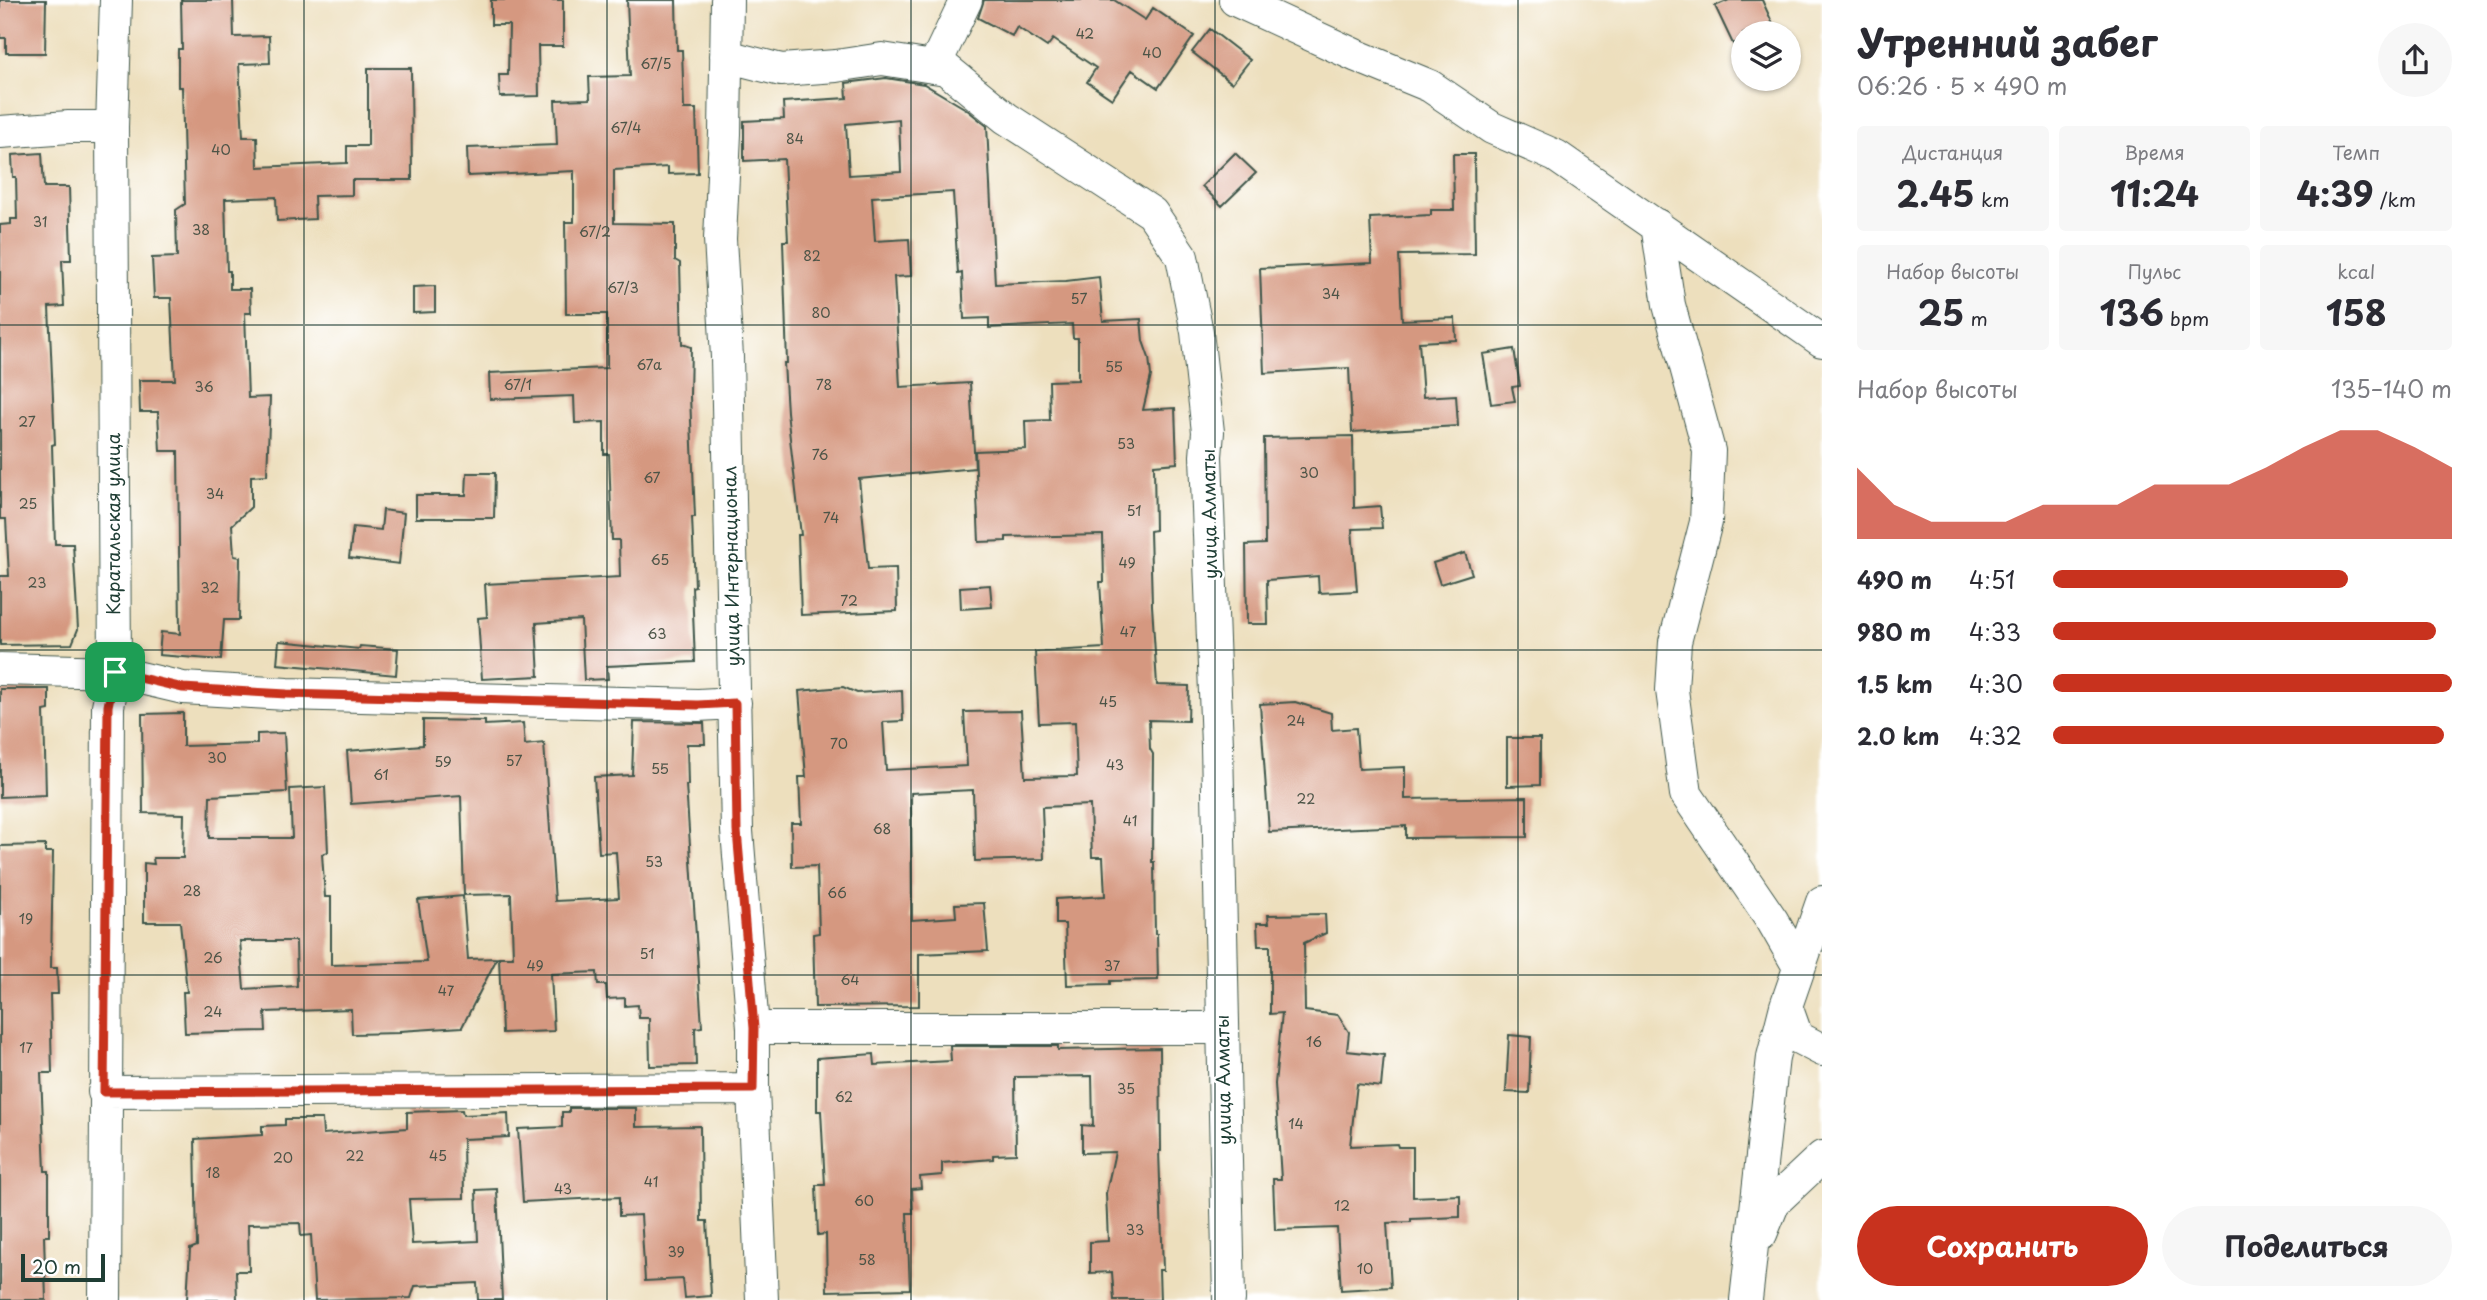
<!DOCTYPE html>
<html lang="ru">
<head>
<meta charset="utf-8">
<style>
  body { margin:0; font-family:"Playpen Sans",sans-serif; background:#f7f7f7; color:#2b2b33; height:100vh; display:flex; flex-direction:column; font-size:26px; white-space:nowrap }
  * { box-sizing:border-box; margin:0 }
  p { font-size:23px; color:#7c7c81 }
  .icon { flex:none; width:38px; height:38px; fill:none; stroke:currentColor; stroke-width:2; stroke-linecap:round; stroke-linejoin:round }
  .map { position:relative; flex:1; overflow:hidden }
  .panel { display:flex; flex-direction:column; background:#fff; width:665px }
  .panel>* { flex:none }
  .controls { position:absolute; left:1731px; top:21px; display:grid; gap:14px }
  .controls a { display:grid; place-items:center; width:70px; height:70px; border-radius:50%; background:#fff; box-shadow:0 2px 5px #0004; font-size:35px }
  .scale { position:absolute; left:21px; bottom:18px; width:84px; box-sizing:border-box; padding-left:7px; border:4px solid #1f3d34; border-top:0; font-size:19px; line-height:24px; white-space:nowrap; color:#1f3d34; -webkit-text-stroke:5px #fff; paint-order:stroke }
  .pin { position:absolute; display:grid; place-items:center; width:60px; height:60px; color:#fff; margin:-30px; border-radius:14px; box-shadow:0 4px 10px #0006 }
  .round { display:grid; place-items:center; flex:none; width:74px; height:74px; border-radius:37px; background:#f7f7f7 }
  .overview { display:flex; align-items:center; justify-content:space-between; height:119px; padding:0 35px }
  h1 { font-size:38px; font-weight:700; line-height:52px }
  .stats { display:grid; grid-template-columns:repeat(3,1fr); gap:10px; height:119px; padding:7px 35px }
  .stats div { display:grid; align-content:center; border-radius:7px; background:#f7f7f7; text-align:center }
  .stats b { font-size:35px; font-weight:700 }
  .stats small { font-size:19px; font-weight:400 }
  .stats p { font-size:19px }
  .chart { height:196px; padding:14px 35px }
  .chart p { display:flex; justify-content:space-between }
  .chart svg { width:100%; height:126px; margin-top:7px; fill:#c8321e; opacity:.7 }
  .action { display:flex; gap:14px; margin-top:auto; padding:14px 35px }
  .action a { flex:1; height:80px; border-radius:42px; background:#c8321e; color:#fff; font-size:28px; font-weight:700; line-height:80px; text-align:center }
  .action a+a { background:#f7f7f7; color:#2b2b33 }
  ul { padding:0 35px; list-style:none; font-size:23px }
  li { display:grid; grid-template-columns:112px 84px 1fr; align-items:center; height:52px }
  li i { height:18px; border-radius:9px; background:#c8321e }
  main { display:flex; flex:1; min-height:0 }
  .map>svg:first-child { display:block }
  .building { fill:#d59880; fill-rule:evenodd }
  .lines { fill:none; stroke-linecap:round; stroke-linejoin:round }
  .minor-casing { stroke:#3e5549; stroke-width:34 }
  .minor { stroke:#fff; stroke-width:32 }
  .route-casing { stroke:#fff; stroke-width:14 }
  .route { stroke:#c8321e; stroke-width:9 }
  .grid { fill:none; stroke:#1f3d34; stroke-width:2; stroke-opacity:0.55 }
  .labels { text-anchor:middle; stroke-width:5; stroke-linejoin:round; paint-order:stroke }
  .number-label { font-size:14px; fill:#4c5447 }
  .street-label { font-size:18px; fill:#1f3d34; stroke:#fff }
</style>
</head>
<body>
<main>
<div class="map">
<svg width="1822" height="1300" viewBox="0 0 1822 1300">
  <rect width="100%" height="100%" fill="#fff"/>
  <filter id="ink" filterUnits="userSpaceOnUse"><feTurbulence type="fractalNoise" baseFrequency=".0143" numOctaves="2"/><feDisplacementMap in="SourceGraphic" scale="14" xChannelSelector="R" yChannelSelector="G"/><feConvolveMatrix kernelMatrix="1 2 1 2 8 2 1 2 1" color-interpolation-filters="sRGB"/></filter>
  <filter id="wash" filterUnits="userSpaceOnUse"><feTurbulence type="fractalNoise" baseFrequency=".00686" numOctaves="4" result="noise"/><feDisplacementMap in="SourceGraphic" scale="28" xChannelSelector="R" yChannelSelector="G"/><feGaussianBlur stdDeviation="1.57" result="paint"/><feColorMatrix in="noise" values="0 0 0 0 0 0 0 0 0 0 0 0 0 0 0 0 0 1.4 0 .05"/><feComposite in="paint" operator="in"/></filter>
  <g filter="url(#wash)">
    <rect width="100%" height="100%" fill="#eddfbd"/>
    <g id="blocks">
      <path class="building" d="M0,0H46L45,53H6V38H0Z
        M181,0H233L234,37L269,36L270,63L239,64L243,137H257L258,167L347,163V146H368V68H411L412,180H352V195L314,196L315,219L277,221L276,197L225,199L227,271H230V289H250L251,313H245L248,398L270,397L267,475L251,476V507L232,525L234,556L240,557L239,620H224L221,660L159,655L161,632L180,634L178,451H160L158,412H140L139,380H175L171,298H154L152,258L177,257L176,210L185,204L182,87H178V49H182Z
        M491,0H563V46H538L539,96L500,97L499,75H508L509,25H491Z
        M627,0H676L677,50H682L684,109H696L698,173L668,174V167L614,170V223L675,224V260L680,263L682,344L691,347L690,396L695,517H692L695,586L692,587L695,662L607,666L608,679L584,680L581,620L536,623L539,676L482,679L478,618L487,617L485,584L620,577L619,540H612L609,454H604V422L575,423L574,396L490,399L489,373L607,368V314H566L565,222H574V171L468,176L467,148L557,145L555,100L590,99L589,77L630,76Z
        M984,0H1114L1145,20L1153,8L1194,36L1158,88L1132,70L1112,99L1087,82L1096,68L1053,39L1047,47L1017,27L1012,36L978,18Z
        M1729,0H1762L1777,33H1743V40L1733,44L1715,6Z
        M1210,29L1250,60L1232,83L1192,52Z
        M886,78L924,84L966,109L987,126L995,284L1066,281L1099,277L1103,321L1141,319L1143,341L1149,358L1151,376L1143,410L1175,408L1177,463L1154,465L1155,530L1150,531L1152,605L1157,685L1189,686L1188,721L1149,720L1150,749L1153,754L1152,862H1154L1155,934H1157L1158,980L1110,981V984L1067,985L1065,924H1056V899L1105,896L1103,857H1092L1090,805L1042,807L1044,859L975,861L973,790L911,793L912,920L956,917L955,904L984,903L988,951L919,954V1006L815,1007L813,934L819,933L817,866L792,867L791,823H801L799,777H806L799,691L843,687L857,693L902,690L903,721L883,722L886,770L967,766L964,712L1021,711L1025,777L1077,776L1075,722L1039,723L1035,652L1104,648L1100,582H1104L1103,535L1006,537V541L979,542L975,451L1026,449L1025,421L1050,420L1049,381L1078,380V338H1073L1072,324L989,328V318L964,319L962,273L958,274L953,192L872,197L875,241L909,239L911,276L894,277L900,387L970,383L975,468L859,479L868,569L896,568L897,611L801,615L798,535H801L787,412L784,363H787L783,241H788L784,159L744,161V121L784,119L783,102L847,98L846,83ZM899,119L901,172L849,175L846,124Z
        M42,153L44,187H69L71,260H62L64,306L49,307L55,444L52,445L55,544H73L78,629L72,644L0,645V576H9L6,519H0V225L11,224V219H17L16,177H13L12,155Z
        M1235,153L1256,173L1222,206L1202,186Z
        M1453,154H1474L1475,254L1399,255L1402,320L1455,318L1456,340L1419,342L1423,397L1456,395L1458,426L1352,432L1349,368L1264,373L1260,268L1372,263L1370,218L1431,215V210H1454Z
        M435,286V312L413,313V287Z
        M1514,349L1520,386L1512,387L1515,401L1491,404L1483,354Z
        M1353,436L1354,508L1380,506L1382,528L1352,529L1357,591L1319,593L1318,576L1267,580L1268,624H1247L1246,545L1265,544L1264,438Z
        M467,473H495L494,518H416V495H466Z
        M383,510L404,513L399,564L349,558L353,527L381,530Z
        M1465,553L1472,574L1440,584L1433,563Z
        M990,585L992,607L961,609L960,587Z
        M279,641L359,649L360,646L398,649L396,675L277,664Z
        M0,689H49V710L44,711L46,795L0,797Z
        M1295,702L1331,713L1332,730L1356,728L1359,769L1405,767V799L1527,797V837L1406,838V826L1269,832L1260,704Z
        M183,713V746L257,744V734L284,733L287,792L210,796L209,838H292L290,789L325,787L328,852L322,854L325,897H331V965L427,962L418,900L463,896L468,959L497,958L462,1027L400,1031V1033L352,1034L351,1009L265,1012L266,1031L185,1033L183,992H187L180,922H144V863L154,864L153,858H183L184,814L143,813L142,714ZM240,941H296L297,986L244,989Z
        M423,720L485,721V725L523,723L525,745L544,743L555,901L619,898L616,852L599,853L594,777L632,775L634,722L704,723L705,744H687L688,785H686L702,1027L695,1028L696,1065L650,1066L649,1018H639L638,1005L625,1006V998L607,999L606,985H598L597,972L551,974L554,1031L502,1033L499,957H513L511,894L464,895L461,796L351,804L347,751L423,745Z
        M1507,738H1540V785L1507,786Z
        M45,845V852H53L51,968H57L58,994H50L52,1073H41L45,1171H49V1236H44L46,1300H0V846Z
        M1325,914L1326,933L1304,943L1305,1011L1338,1015L1349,1032L1347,1051L1384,1055L1381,1087L1357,1084L1350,1146L1397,1144L1398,1147H1413V1197L1460,1195V1217L1411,1219V1222L1387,1223L1391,1287L1341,1290L1337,1228L1275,1230L1273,1179H1281L1275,1084L1282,1013L1270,1014V946H1258L1257,923H1269L1268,915Z
        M1509,1035L1531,1037L1529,1093L1506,1092Z
        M950,1046H1058V1050L1160,1048L1161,1151H1159L1163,1270H1159L1160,1300H1114L1112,1272L1090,1273V1242L1108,1241L1106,1193L1115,1152L1082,1153V1125L1093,1126L1092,1076L1015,1077L1016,1154L993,1155V1159L942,1163V1175L920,1177L921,1188L912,1189L913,1213H907L910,1289L827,1291L826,1234L818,1235L816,1185H825L821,1111H817V1058L874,1054L875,1065L951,1061Z
        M569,1108H636V1127L700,1126L701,1221H707L711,1296L685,1298L683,1279L645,1281L641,1215L619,1216V1197L523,1202L518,1129L562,1127V1112H569Z
        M462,1110L463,1115L508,1113L509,1137L463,1139L464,1198L409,1199L412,1244L478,1241L476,1190L497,1189L502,1300H478L477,1283L415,1286L411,1298L315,1300L311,1235L301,1236L300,1223L248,1224L249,1271H236L237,1300H187L190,1249L197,1246L195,1139L262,1135V1126L285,1125V1119H322L323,1134L407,1128V1112Z"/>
    </g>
  </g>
  <g filter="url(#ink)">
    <use href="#blocks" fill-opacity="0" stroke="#3e5549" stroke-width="2"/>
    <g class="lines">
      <g class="minor-casing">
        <path id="minor" d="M727,0L725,134L720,239L727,357L737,831L753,1028V1089L762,1300
          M1235,0L1357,56L1430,86L1492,128L1556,156L1822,341
          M726,56L781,70L836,66L882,59L946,69L1006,118L1152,213L1182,257L1197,332L1208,432L1206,456L1217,745L1229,1300
          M934,67L966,0
          M0,132L69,127H112
          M1657,225L1669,305L1709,451L1706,522L1675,642L1672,690L1686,794L1772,920L1799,967
          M0,669L115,672L183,688L287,694L698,705L735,703
          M1786,1006L1797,1037L1822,1050
          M753,1028H1222
          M104,1092L753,1089
          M1761,1234L1774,1202L1822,1157
          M105,1300L108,706L115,672L112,127L116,0
          M1746,1300L1773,1057L1786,1006L1822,902"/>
      </g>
      <use href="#minor" class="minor"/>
    </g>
  </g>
  <g class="lines" filter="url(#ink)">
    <g class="route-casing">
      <path id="route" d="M115,672L183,688L287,694L698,705L735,703L737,831L754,1028L753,1089L104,1092L108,706Z"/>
    </g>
    <use href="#route" class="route"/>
  </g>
  <path class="grid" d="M304,0V1300M607,0V1300M911,0V1300M1215,0V1300M1518,0V1300M0,325H1822M0,650H1822M0,975H1822"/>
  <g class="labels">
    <g class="number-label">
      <text x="1085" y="39">42</text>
      <text x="1152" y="58">40</text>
      <text x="656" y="69">67/5</text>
      <text x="626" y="133">67/4</text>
      <text x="795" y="144">84</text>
      <text x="221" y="155">40</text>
      <text x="40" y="227">31</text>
      <text x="201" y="235">38</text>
      <text x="595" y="237">67/2</text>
      <text x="812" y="261">82</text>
      <text x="623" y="293">67/3</text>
      <text x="1331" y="299">34</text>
      <text x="1079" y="304">57</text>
      <text x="821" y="318">80</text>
      <text x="649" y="370">67а</text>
      <text x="1114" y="372">55</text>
      <text x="518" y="390">67/1</text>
      <text x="824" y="390">78</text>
      <text x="204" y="392">36</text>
      <text x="27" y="427">27</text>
      <text x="1126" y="449">53</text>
      <text x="820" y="460">76</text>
      <text x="1309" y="478">30</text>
      <text x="652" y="483">67</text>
      <text x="215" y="499">34</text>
      <text x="28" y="509">25</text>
      <text x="1134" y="516">51</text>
      <text x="831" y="523">74</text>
      <text x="660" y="565">65</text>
      <text x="1127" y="568">49</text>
      <text x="37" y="588">23</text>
      <text x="210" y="593">32</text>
      <text x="849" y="606">72</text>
      <text x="1128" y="637">47</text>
      <text x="657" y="639">63</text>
      <text x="1108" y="707">45</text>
      <text x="1296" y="726">24</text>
      <text x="839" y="749">70</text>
      <text x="217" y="763">30</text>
      <text x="514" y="766">57</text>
      <text x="443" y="767">59</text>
      <text x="1115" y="770">43</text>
      <text x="660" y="774">55</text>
      <text x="381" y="780">61</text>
      <text x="1306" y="804">22</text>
      <text x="1130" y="826">41</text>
      <text x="882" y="834">68</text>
      <text x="654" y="867">53</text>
      <text x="192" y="896">28</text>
      <text x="837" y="898">66</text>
      <text x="26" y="924">19</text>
      <text x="647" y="959">51</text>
      <text x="213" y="963">26</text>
      <text x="535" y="971">49</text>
      <text x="1112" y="971">37</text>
      <text x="850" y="985">64</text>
      <text x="446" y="996">47</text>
      <text x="213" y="1017">24</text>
      <text x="1314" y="1047">16</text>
      <text x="26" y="1053">17</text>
      <text x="1126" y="1094">35</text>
      <text x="844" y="1102">62</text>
      <text x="1296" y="1129">14</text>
      <text x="355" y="1161">22</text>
      <text x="438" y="1161">45</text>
      <text x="283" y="1163">20</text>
      <text x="213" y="1178">18</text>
      <text x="651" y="1187">41</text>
      <text x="563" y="1194">43</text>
      <text x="864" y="1206">60</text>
      <text x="1342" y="1211">12</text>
      <text x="1135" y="1235">33</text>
      <text x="676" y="1257">39</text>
      <text x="867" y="1265">58</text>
      <text x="1365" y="1274">10</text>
    </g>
    <g class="street-label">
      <text transform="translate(1210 514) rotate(-91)" y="6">улица Алматы</text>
      <text transform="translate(114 524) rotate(-90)" y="6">Каратальская улица</text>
      <text transform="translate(732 566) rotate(-91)" y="6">улица Интернационал</text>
      <text transform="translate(1224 1080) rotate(-91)" y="6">улица Алматы</text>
    </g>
  </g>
</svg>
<div class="controls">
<a><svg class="icon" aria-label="layers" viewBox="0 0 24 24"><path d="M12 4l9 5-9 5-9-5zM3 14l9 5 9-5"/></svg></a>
</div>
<div class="scale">20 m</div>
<div class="pin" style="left:115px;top:672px;background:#1e9e55"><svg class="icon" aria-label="arrive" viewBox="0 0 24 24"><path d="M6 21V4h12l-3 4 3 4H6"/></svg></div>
</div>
<section class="panel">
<div class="overview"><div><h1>Утренний забег</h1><p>06:26 · 5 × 490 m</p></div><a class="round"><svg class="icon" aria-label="share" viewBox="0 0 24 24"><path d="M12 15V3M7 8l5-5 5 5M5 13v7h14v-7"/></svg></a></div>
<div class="stats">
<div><p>Дистанция</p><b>2.45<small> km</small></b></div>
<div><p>Время</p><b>11:24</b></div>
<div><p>Темп</p><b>4:39<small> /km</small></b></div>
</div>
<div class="stats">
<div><p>Набор высоты</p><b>25<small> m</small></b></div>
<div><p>Пульс</p><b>136<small> bpm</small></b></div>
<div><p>kcal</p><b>158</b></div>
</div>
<div class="chart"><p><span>Набор высоты</span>135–140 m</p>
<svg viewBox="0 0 160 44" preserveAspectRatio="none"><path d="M0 44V19L10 32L20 38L30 38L40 38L50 32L60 32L70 32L80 25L90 25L100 25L110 19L120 12L130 6L140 6L150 12L160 19V44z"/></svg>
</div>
<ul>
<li><b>490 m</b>4:51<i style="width:74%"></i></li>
<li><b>980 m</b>4:33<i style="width:96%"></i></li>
<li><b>1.5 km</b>4:30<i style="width:100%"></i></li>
<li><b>2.0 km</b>4:32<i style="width:98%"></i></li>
</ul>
<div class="action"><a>Сохранить</a><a>Поделиться</a></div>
</section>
</main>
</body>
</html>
